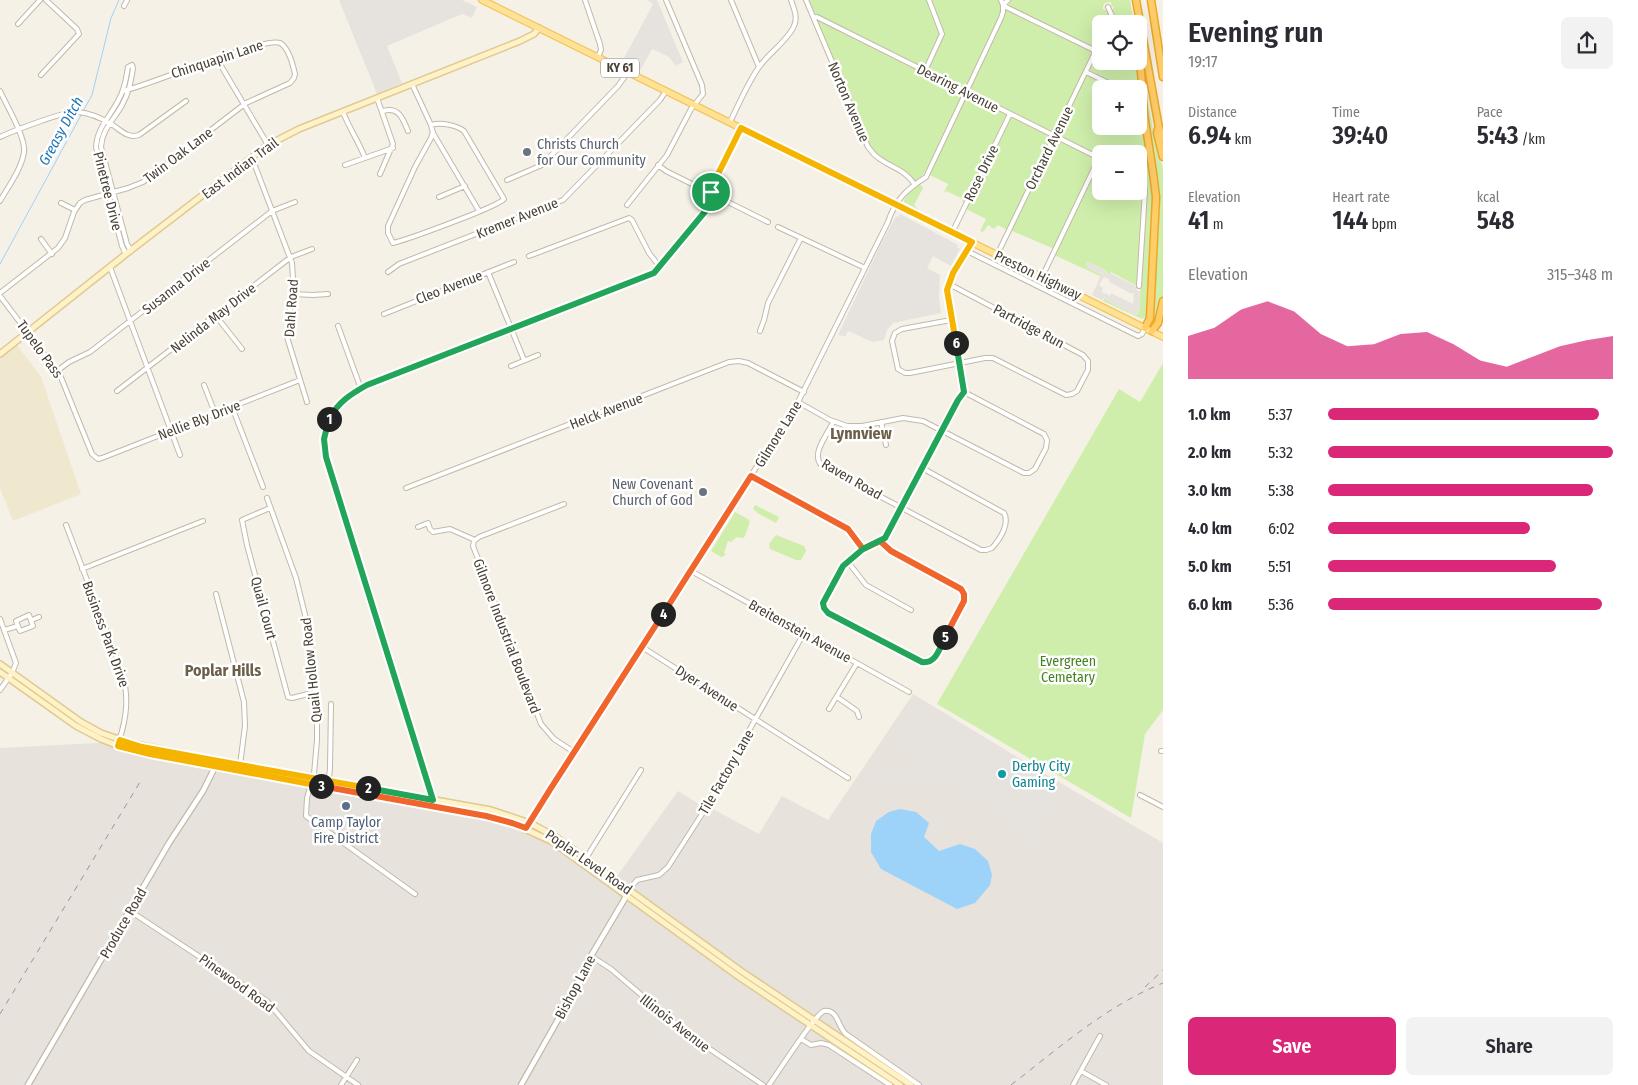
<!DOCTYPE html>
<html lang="en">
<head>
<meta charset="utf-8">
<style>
  body { margin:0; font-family:"Fira Sans Condensed",sans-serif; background:#f2f2f3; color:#2b2b33; height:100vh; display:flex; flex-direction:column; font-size:19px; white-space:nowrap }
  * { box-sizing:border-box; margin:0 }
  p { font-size:16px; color:#7c7c81 }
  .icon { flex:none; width:28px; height:28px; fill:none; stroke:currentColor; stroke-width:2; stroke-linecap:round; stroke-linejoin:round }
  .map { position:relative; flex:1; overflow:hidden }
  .drawer { display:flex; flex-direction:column; background:#fff; width:475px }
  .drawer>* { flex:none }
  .tools { position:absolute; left:1092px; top:15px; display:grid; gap:10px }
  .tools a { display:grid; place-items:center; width:55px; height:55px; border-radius:8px; background:#fff; box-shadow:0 5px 20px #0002; font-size:25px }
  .pin { position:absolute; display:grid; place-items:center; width:42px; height:42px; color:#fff; margin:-21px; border:2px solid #fff; border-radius:50%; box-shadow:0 1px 5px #0007 }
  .km { position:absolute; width:25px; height:25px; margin:-12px; border-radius:50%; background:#222; color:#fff; font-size:14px; line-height:25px; text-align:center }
  .round { display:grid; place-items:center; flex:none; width:52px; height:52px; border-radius:8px; background:#f2f2f3 }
  .overview { display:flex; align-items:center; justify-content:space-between; height:85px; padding:0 25px }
  h1 { font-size:28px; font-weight:600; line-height:38px }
  .stats { display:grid; grid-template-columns:repeat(3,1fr); gap:8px; height:85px; padding:5px 25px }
  .stats div { display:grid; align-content:center }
  .stats b { font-size:25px; font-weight:600 }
  .stats small { font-size:14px; font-weight:400 }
  .stats p { font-size:14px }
  .chart { height:140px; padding:10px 25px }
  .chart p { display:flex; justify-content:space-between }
  .chart svg { width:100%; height:90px; margin-top:5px; fill:#db2777; opacity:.7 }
  .cta { display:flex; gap:10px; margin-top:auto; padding:10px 25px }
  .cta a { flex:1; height:58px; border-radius:8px; background:#db2777; color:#fff; font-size:20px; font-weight:600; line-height:58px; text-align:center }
  .cta a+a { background:#f2f2f3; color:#2b2b33 }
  ul { padding:0 25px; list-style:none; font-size:16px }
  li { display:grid; grid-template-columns:80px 60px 1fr; align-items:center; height:38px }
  li i { height:12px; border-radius:6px; background:#db2777 }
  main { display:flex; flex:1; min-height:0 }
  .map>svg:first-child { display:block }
  .industrial { fill:#e7e2dc }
  .education { fill:#f0e7cf }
  .green { fill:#cfeeab }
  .parking { fill:#e6e3df; fill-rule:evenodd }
  .water { fill:#9dd2f9 }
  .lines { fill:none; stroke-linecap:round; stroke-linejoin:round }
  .stream { stroke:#9dd2f9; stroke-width:1 }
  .minor-casing { stroke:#c2b9a8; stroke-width:6 }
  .tertiary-casing { stroke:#c2b9a8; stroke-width:7 }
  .secondary-casing { stroke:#deca93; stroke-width:8 }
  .primary-casing { stroke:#f1c559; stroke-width:8 }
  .motorway-casing { stroke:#efa727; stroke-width:9 }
  .minor { stroke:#fff; stroke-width:4 }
  .tertiary { stroke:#fff; stroke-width:4.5 }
  .secondary { stroke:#fff2c7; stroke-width:5 }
  .primary { stroke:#ffe296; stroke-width:5.5 }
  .motorway { stroke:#ffce68; stroke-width:6 }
  .rail { stroke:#979797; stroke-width:1; stroke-dasharray:6 6; stroke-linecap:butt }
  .split-1-casing { stroke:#fff; stroke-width:10 }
  .split-2-casing { stroke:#fff; stroke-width:10 }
  .split-3-casing { stroke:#fff; stroke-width:10 }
  .split-4-casing { stroke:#fff; stroke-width:10 }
  .split-5-casing { stroke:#fff; stroke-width:10 }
  .split-6-casing { stroke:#fff; stroke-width:10 }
  .split-7-casing { stroke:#fff; stroke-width:10 }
  .split-1 { stroke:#22a559; stroke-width:6 }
  .split-2 { stroke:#22a559; stroke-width:6 }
  .split-3 { stroke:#f5b400; stroke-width:6 }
  .split-4 { stroke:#f0652b; stroke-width:6 }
  .split-5 { stroke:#f0652b; stroke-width:6 }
  .split-6 { stroke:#22a559; stroke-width:6 }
  .split-7 { stroke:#f5b400; stroke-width:6 }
  .worship-dot { fill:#6b7280; stroke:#fff; stroke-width:2 }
  .culture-dot { fill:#0f9aa8; stroke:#fff; stroke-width:2 }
  .service-dot { fill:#5c6f8a; stroke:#fff; stroke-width:2 }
  .labels { text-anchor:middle; stroke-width:5; stroke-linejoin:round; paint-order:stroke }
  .shield { fill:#fff; stroke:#807a72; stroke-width:1 }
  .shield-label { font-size:12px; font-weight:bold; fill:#494135 }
  .street-label { font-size:14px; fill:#494135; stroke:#fff }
  .worship-label { font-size:14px; fill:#5b616d; stroke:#fff; text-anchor:start }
  .park-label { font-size:14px; fill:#458221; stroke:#fff }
  .culture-label { font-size:14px; fill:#0d838f; stroke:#fff; text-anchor:start }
  .service-label { font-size:14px; fill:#4e5e75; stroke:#fff }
  .water-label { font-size:15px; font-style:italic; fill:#2077b9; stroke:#fff }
  .quarter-label { font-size:16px; font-weight:bold; fill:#6d604b; stroke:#fff }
</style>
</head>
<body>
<main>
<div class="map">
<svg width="1163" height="1085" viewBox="0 0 1163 1085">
  <rect width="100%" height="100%" fill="#f5f1e7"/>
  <path class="industrial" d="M913,694L1042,772L1163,843V1085H0V748L117,742L142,750L216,764L290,777L313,778L507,815L556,837L615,879L678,791L704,807L711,808L759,834L782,796L828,820Z"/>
  <path class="education" d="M17,345L41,377L81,494L13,521L0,488V359Z"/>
  <path class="green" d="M808,0H927L940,31V35L924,69L817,16L813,11Z
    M930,0H999L1001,8L1000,18L965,88L928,70L944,35Z
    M1011,0H1130L1134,24H1111C1114,18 1111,11 1114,7L1111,6L1112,4L1110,2L1105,3L1103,6V9L1109,12L1110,17L1108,24H1101V37L1095,49L1007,6Z
    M1006,10H1008L1094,52L1054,133L969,91Z
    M819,20L963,92L928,167L922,176L917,180H913C900,165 881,161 869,145L817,21Z
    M1101,44V61H1137L1153,189V219L1147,314L1146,317L1142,319L1103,301L1104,299L1135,315L1139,312L1147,191L1145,183L1139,177V154H1101V158L1058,135L1086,76L1088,75L1118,89H1101V126H1139V89H1124L1090,70L1089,69Z
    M1144,81L1155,140L1163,169V296C1158,306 1159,318 1153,326L1152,325L1157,216L1146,115Z
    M966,95L1006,114L1007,117L965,202H962L963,199L946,191L943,194L948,184L930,175L928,177Z
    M1013,117L1049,135L1051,139L1007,230L998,225L994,229L988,225L983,232L980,231L986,219L966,209L1010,118Z
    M1056,138L1093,157L1095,162L1054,249L1010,230Z
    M1100,161H1101V191H1139V180L1142,184L1144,190L1137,289V286L1111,272L1109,275L1105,270L1088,262L1086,264L1088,266V268L1100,274L1102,273L1098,284L1100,276L1054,255Z
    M920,184L923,188L914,205L919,210L904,202V200L910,192Z
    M1163,363V710L1145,734L1131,818L937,704L1119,389L1140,402Z
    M755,505L779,517L776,523L759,514L753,509Z
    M735,512L748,519L750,522L744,538L737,537L731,542L728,541L724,553L726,555L721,557L711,551Z
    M776,535L804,546L806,551L801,560H796L770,549L769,544Z"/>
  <path class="parking" d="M339,0H462L477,7L472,18L462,14L387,46L402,83L377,94Z
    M647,0H657L683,62L676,66L669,57L652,49L641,69L623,60L653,4Z
    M900,214L958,245L957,247L960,249L951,266L933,256L927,268L940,275L939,297L941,313L893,323L887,330L884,340L873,342L868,340L848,331L845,337L842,335L841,336L838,335L882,242L896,216L899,217Z
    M1088,262L1105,270L1108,275L1110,273L1136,286L1137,291H1140L1139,313H1136L1135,315L1104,299L1105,296L1102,300L1092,295L1102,273L1101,272L1100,274L1087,268L1088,265L1086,264ZM1104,277L1110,280L1109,282L1132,294L1134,292L1133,304L1111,293L1110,296L1102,292L1103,288L1099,285Z
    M919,701L1059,785L1037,827L1039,831L1033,840L1008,828L1015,815L955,780L957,774L946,768L942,775L871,776L879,769L934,768L892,744Z"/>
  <path class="water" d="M900,809L916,812L929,823L924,837L939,851L960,844L975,849L988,861L992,875L990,885L975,903L957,909L881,869L871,852V834L876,821L889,812Z"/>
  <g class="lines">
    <path class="stream" d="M0,264L92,95L111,18L119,0"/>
    <g class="minor-casing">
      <path id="minor" d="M585,0L600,44L601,50L598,57
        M731,0L759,67
        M806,0L868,147C871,150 873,154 876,156C890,168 904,168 915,185
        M1001,0L1003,5L1008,8L1096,51
        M124,6L127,0
        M1108,7L1112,16L1109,24
        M814,18L817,17L1101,159
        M18,24L40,0
        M217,59L268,145
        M925,71L942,34L929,0
        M1086,72L1121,89
        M41,75L79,34L77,29L46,0
        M412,84L431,125L433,133L479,211
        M0,91C7,106 26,138 24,152C22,168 8,187 0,201
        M377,98L393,144L380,174
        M383,111C399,106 403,119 408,131
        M343,112C349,128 359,142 365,158
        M730,122C739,104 747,84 759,67C768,54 789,39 794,26C798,17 794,9 791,0
        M431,125C441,122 456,125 464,131L504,199C497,207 409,239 393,243L388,233V226L415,167L431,138L433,132
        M0,137C13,131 67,110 78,112C90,113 101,118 111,124C120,129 127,139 139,135L186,101
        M252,158L292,263L293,278L287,337L307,402
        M345,165L393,148
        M658,165L666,171L768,222
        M1139,178L1144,184L1145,191L1139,286
        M507,180L542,165L618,86L628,72
        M711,192L715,180L741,128
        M439,197L465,186
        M61,203L75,210
        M627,205L667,155L691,109L703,94L702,85L666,0
        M778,227L865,268
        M952,233L1010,114
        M41,239L52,254
        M967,251L1138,336L1142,334L1145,328
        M126,254L122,246L96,147C97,128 109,118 118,101C124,91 126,79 128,67L132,65L133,68C131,81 129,93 122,105C114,120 102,129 101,147L127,244L131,251
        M997,255L1101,40
        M529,256L629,218L632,220L649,253L660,267
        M110,267L180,455
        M388,272L399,264L563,200L660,100L666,91
        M488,272L524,360
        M1042,277L1099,158
        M949,284L1083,355L1088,361V370L1077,391L1072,394L1066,395L993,358H985L910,373H905L898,369L892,341L895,333L902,329L951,320
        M0,293L58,248L65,238L74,212L80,203L85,200L128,188L143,182L246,103L290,83L294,78L295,74C293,65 288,47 280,43C264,36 148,86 123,91
        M292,294L313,295L328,294
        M0,296L60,375L92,454L98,459L102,458L300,380
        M384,314L514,262
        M216,316L242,349
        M338,326L361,389
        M760,331L764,320L768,303L801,238
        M511,366L538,355
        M57,371L69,362L90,352L272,211L295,202
        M204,385L215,413
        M117,391L291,257L312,249
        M798,402L830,420L847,426H862L903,418L923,421L1024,473H1029L1035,469L1046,448L1047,440L1044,434L964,392
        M232,407L263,487
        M833,422C828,434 811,453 821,465L981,550H986L992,548C1000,539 1010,524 1004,513L922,468
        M881,422L886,445
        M751,476L848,529L863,549
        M406,488L729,362L739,361L748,363L804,392
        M267,498L296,578L310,635L317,702V740L314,774L307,798L306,816L415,894
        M564,504L479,537L474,541L473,546L541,724L554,739L574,752
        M270,508L242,520L247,545L288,697L292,698L316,692
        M66,525L122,672C129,696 127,717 119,741
        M418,527L428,523L430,529L433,532L450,529L475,540
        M880,541L891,551L956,586L963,592L965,599L963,604L934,658C929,663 924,664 918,661L831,615L826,611L823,603L843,566L863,549L885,538L958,400L964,392L947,294L953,273L972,242
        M848,562L866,585L911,610
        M82,569L203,521
        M691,571L909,692
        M216,594L244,702L245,726L240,765
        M0,619L16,663L12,673L0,690
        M32,620L39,617
        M4,630L18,626L16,621L29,615L33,626L20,631L18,626
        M642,647L848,778
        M837,697L857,711L859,717
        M829,709L857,663
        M1161,751H1163
        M328,787L330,768L331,704
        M1140,795L1163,807
        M433,806V799L425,771L326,457C318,422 336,401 366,386L653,273L710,206L716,196
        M526,828L551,788L798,402L888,222C895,200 907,189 926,177L1001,18L1003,12V5L1008,0
        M583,863L641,770
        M629,890L637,880L659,875L668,867L702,814L804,633
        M130,911L267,1001L309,1051L358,1085
        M591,956L611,969L686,1033L763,1085
        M801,1039L811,1045L821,1043L829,1045L890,1085
        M1081,1071L1106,1085
        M341,1085L357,1060
        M769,1085C777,1074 816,1013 824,1011C838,1008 838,1028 846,1034C870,1051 895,1068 919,1085
        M1073,1085L1100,1036"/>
    </g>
    <g class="tertiary-casing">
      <path id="tertiary" d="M28,1085L169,843L203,791L213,771L215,761
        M521,1085L564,1009L588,961L624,900L629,890"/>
    </g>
    <g class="secondary-casing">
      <path id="secondary" d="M0,354L126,254L268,145L299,129L520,41L534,34L539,28
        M0,664L81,722L101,733L130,743L207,759L491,810L530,823L556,837L741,971L911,1085
        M0,672L76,726L101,739L124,748L214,767L486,816L512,823L551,841L739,977L900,1085"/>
    </g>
    <g class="primary-casing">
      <path id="primary" d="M482,0L1163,337"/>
    </g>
    <g class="motorway-casing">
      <path id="motorway" d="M1136,0L1159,128L1163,139
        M1151,0L1163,77
        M1139,44L1144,114L1153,173L1156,197L1150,318L1145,328
        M1158,129L1157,133L1163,157
        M1152,331L1158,323L1163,301"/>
    </g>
    <use href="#minor" class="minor"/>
    <use href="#tertiary" class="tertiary"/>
    <use href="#secondary" class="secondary"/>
    <use href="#primary" class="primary"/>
    <use href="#motorway" class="motorway"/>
    <path class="rail" d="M1145,987L1163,970
      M0,1014L140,782
      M1011,1085C1059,1048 1106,1006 1163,983"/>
  </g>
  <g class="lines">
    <g class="split-1-casing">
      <path id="split-1" d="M329,419C338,402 351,394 367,385L654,273L713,202L716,196L711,192"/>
    </g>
    <g class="split-2-casing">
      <path id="split-2" d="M329,419L324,439L326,457L433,800L368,788"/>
    </g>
    <g class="split-3-casing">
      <path id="split-3" d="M321,786L150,754L118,746L120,740L142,747L207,759L368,788"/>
    </g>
    <g class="split-4-casing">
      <path id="split-4" d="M321,786L486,816L512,823L526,828L551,788L663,614"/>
    </g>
    <g class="split-5-casing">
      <path id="split-5" d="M663,614L751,476L848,529L863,549L880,541L891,551L961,589L964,594V601L945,637"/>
    </g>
    <g class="split-6-casing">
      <path id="split-6" d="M945,637C940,648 936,664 922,662L828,613L824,608L823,603L843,566L863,549L885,538L958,400L964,392L956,343"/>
    </g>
    <g class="split-7-casing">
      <path id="split-7" d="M711,192L715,180L741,128L972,242L953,273L947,290L956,343"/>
    </g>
    <use href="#split-1" class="split-1"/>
    <use href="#split-2" class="split-2"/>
    <use href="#split-3" class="split-3"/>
    <use href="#split-4" class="split-4"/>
    <use href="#split-5" class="split-5"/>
    <use href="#split-6" class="split-6"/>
    <use href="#split-7" class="split-7"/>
  </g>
  <g class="worship-dot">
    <circle cx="527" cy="152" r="5"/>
    <circle cx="703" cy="492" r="5"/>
  </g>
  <circle class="culture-dot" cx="1002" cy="774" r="5"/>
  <circle class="service-dot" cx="346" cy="806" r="5"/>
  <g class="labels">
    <rect class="shield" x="601" y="58.5" width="38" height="19" rx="4"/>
    <g class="shield-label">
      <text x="620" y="72">KY 61</text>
    </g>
    <g class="street-label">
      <text transform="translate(217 59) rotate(-18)" y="5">Chinquapin Lane</text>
      <text transform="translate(958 88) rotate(27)" y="5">Dearing Avenue</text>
      <text transform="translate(849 102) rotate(67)" y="5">Norton Avenue</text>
      <text transform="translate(1049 148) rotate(-64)" y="5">Orchard Avenue</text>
      <text transform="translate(178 155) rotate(-37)" y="5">Twin Oak Lane</text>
      <text transform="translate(240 168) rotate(-37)" y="5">East Indian Trail</text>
      <text transform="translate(981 173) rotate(-64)" y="5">Rose Drive</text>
      <text transform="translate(108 191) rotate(76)" y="5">Pinetree Drive</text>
      <text transform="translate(517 218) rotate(-22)" y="5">Kremer Avenue</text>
      <text transform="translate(1038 275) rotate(26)" y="5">Preston Highway</text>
      <text transform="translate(176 286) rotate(-38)" y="5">Susanna Drive</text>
      <text transform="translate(449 287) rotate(-21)" y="5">Cleo Avenue</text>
      <text transform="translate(291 308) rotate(-86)" y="5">Dahl Road</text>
      <text transform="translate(213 318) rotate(-38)" y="5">Nelinda May Drive</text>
      <text transform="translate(1029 326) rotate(28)" y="5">Partridge Run</text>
      <text transform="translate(40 349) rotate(54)" y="5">Tupelo Pass</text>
      <text transform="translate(606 411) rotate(-21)" y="5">Helck Avenue</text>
      <text transform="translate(199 420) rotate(-21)" y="5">Nellie Bly Drive</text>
      <text transform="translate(778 434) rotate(-58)" y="5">Gilmore Lane</text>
      <text transform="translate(852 479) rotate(30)" y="5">Raven Road</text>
      <text transform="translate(264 608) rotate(75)" y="5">Quail Court</text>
      <text transform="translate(800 631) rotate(29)" y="5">Breitenstein Avenue</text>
      <text transform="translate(106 634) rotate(70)" y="5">Business Park Drive</text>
      <text transform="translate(507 636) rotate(69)" y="5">Gilmore Industrial Boulevard</text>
      <text transform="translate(311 670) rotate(-96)" y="5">Quail Hollow Road</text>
      <text transform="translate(707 688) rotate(33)" y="5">Dyer Avenue</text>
      <text transform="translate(726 772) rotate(-60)" y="5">Tile Factory Lane</text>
      <text transform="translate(589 862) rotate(35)" y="5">Poplar Level Road</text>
      <text transform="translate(123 923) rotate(-60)" y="5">Produce Road</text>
      <text transform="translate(237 983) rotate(36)" y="5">Pinewood Road</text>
      <text transform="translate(575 987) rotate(-62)" y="5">Bishop Lane</text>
      <text transform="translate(675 1023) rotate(38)" y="5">Illinois Avenue</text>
    </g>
    <g class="worship-label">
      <text x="537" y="149">Christs Church<tspan x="537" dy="16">for Our Community</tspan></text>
      <text x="693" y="489" text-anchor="end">New Covenant<tspan x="693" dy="16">Church of God</tspan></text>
    </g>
    <g class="park-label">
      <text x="1068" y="666">Evergreen<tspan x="1068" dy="16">Cemetary</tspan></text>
    </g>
    <g class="culture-label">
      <text x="1012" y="771">Derby City<tspan x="1012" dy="16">Gaming</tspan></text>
    </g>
    <g class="service-label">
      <text x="346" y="827">Camp Taylor<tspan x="346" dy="16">Fire District</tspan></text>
    </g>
    <g class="water-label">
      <text transform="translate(61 131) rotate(-61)" y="5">Greasy Ditch</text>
    </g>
    <g class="quarter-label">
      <text x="861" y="439">Lynnview</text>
      <text x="223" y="676">Poplar Hills</text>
    </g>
  </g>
</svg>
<div class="tools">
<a><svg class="icon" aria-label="locate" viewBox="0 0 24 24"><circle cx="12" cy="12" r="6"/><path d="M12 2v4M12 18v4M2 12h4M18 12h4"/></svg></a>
<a>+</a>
<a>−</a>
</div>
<div class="pin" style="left:711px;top:192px;background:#1e9e55"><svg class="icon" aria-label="arrive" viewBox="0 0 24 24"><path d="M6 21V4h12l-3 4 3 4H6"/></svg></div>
<b class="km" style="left:329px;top:419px">1</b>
<b class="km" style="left:368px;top:788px">2</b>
<b class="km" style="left:321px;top:786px">3</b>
<b class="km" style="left:663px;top:614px">4</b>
<b class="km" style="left:945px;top:637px">5</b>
<b class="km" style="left:956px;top:343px">6</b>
</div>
<section class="drawer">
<div class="overview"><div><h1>Evening run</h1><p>19:17</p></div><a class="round"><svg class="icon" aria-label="share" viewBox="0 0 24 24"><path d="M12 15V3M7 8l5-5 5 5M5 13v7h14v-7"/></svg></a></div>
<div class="stats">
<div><p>Distance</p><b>6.94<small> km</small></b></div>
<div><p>Time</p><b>39:40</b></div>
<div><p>Pace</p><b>5:43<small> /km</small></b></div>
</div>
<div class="stats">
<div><p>Elevation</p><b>41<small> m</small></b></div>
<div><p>Heart rate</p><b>144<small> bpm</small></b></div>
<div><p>kcal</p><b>548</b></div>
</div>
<div class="chart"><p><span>Elevation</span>315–348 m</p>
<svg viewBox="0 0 160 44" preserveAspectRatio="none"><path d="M0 44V23L10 19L20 10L30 6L40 11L50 22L60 28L70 27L80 22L90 21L100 27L110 35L120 38L130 33L140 28L150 25L160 23V44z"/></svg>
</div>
<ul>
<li><b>1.0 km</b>5:37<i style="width:95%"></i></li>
<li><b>2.0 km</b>5:32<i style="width:100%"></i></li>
<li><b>3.0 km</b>5:38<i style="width:93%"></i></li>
<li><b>4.0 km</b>6:02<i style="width:71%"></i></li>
<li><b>5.0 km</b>5:51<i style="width:80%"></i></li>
<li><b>6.0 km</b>5:36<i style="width:96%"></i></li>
</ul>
<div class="cta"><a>Save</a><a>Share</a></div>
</section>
</main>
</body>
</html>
